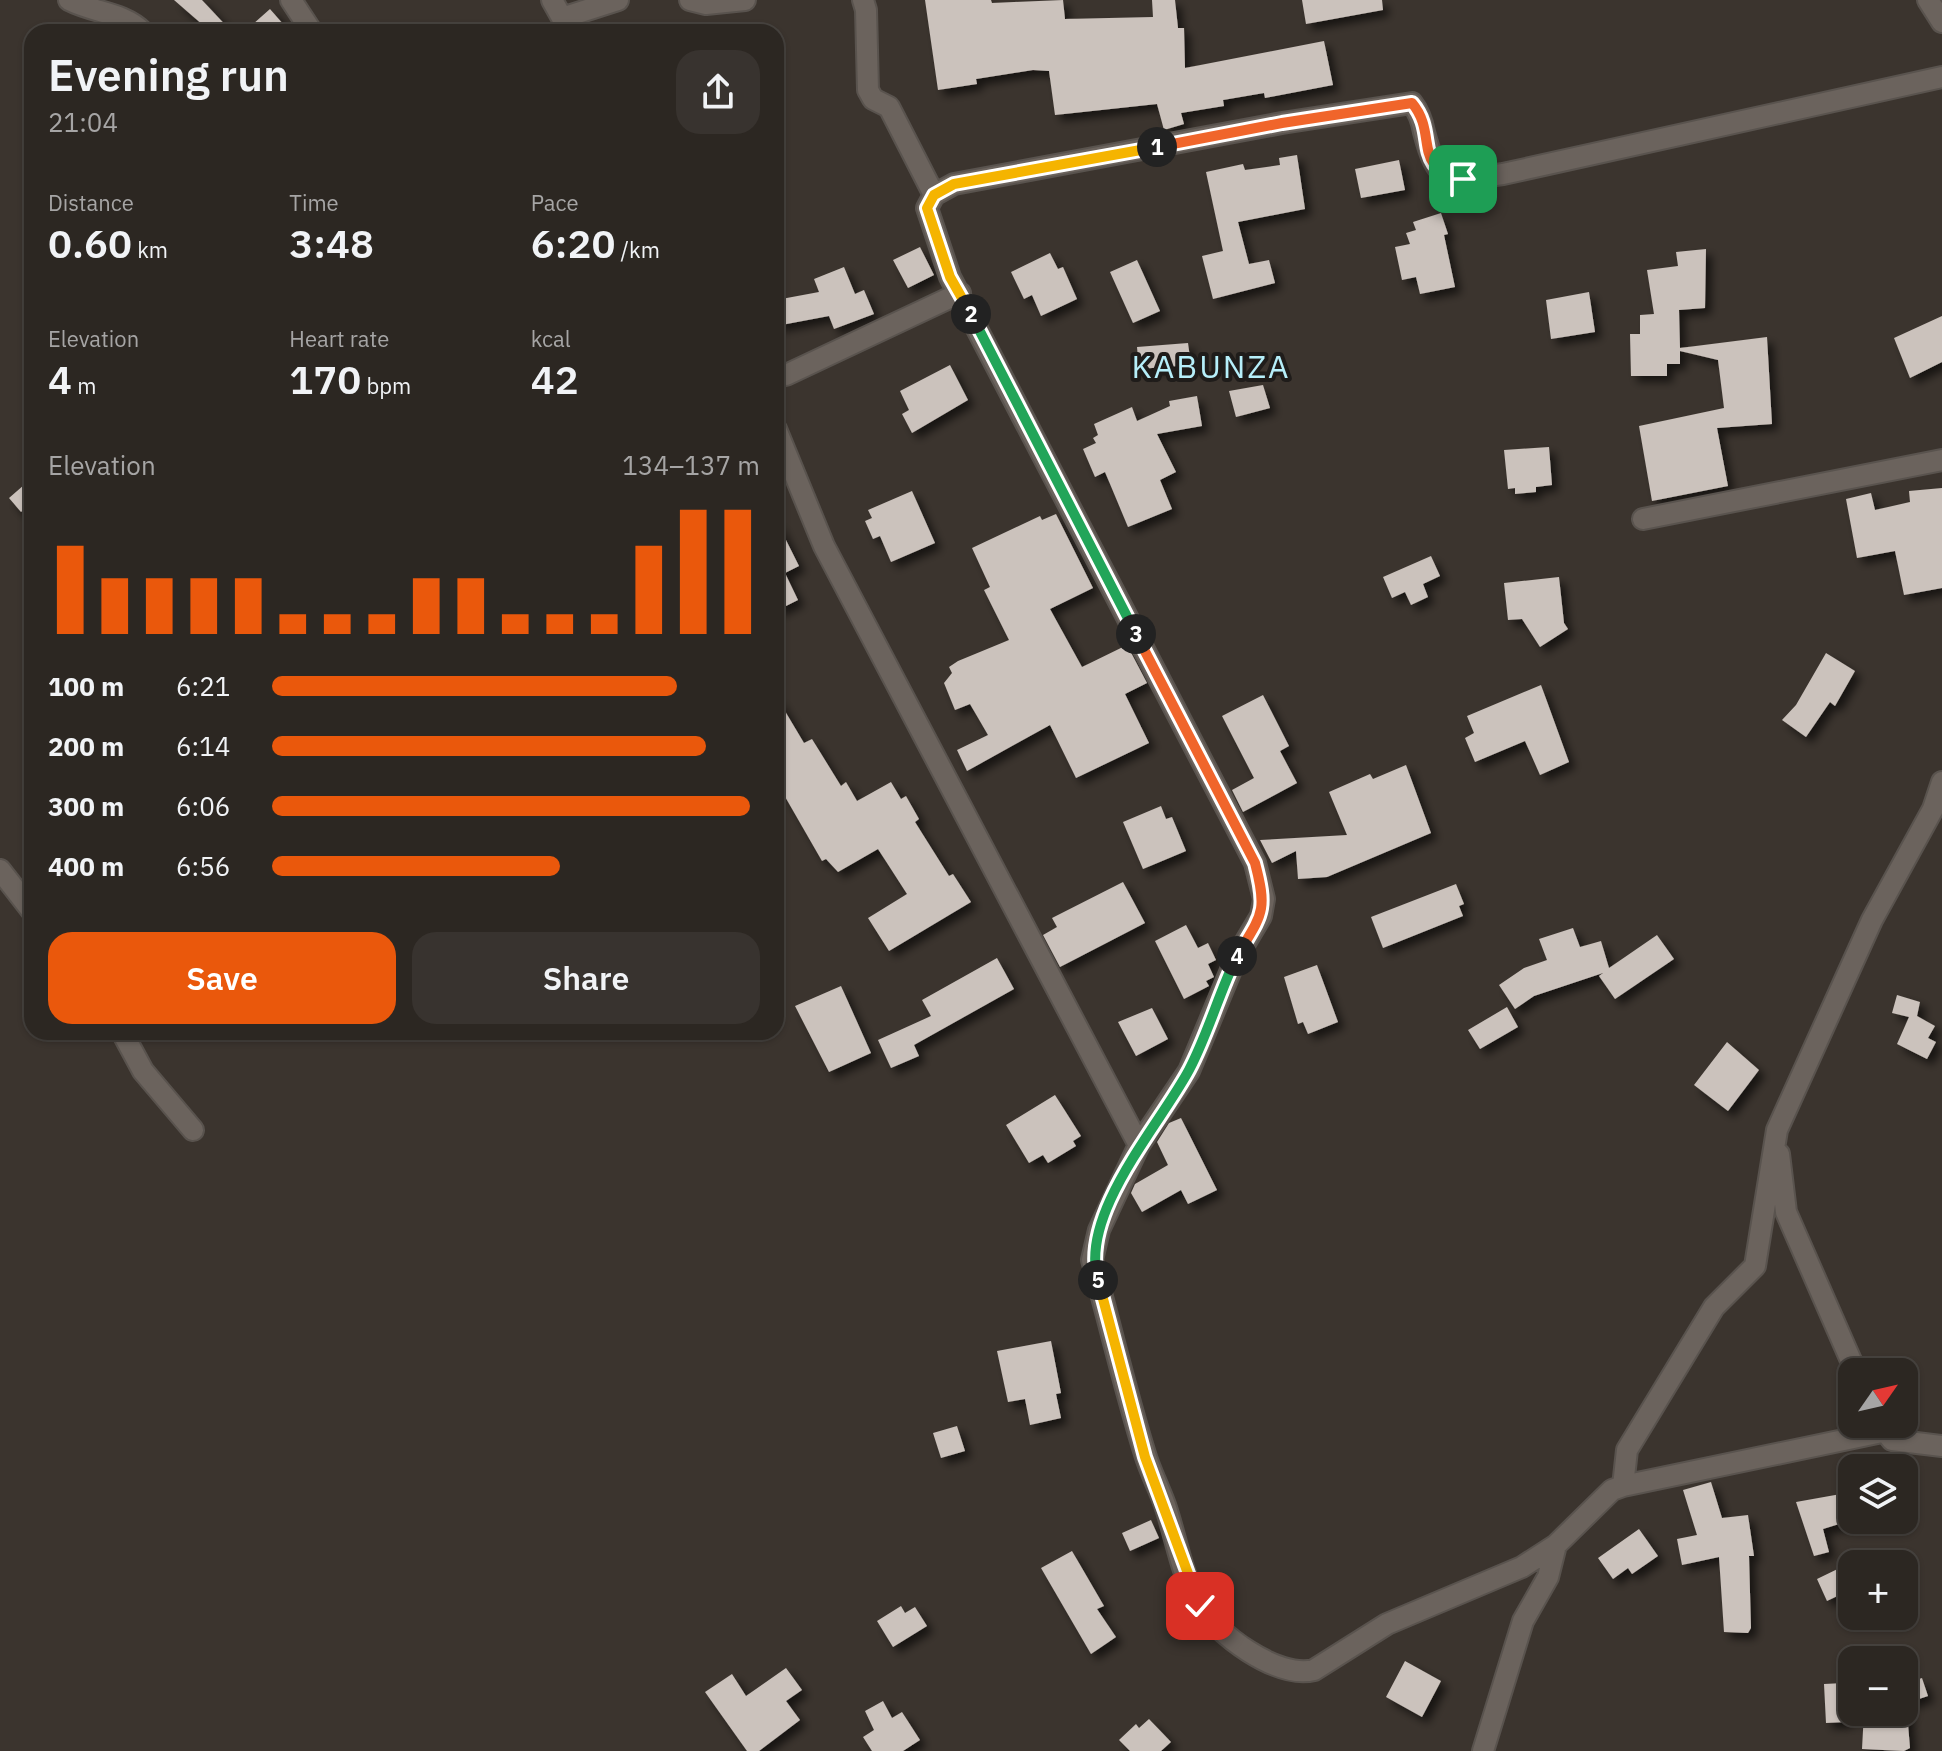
<!DOCTYPE html>
<html lang="en">
<head>
<meta charset="utf-8">
<style>
  body { margin:0; font-family:"IBM Plex Sans",sans-serif; background:#38332f; color:#f1f3f6; height:100vh; display:flex; flex-direction:column; font-size:30px; white-space:nowrap }
  * { box-sizing:border-box; margin:0 }
  p { font-size:26px; color:#a6a5a5 }
  .icon { flex:none; width:44px; height:44px; fill:none; stroke:currentColor; stroke-width:2; stroke-linecap:round; stroke-linejoin:round }
  .map { position:relative; flex:1; overflow:hidden }
  .details { position:absolute; left:24px; top:24px; width:760px; height:1016px; display:flex; flex-direction:column; background:#2c2722; border-radius:24px; box-shadow:0 2px 6px #0004,0 0 0 2px #484440 }
  .details>* { flex:none }
  .needle { width:52px; rotate:56deg }
  .tools { position:absolute; left:1838px; top:1358px; display:grid; gap:16px }
  .tools a { display:grid; place-items:center; width:80px; height:80px; border-radius:16px; background:#2c2722; box-shadow:0 2px 6px #0004,0 0 0 2px #484440; font-size:40px }
  .pin { position:absolute; display:grid; place-items:center; width:68px; height:68px; color:#fff; margin:-34px; border-radius:16px; box-shadow:0 4px 12px #0006 }
  .km { position:absolute; width:40px; height:40px; margin:-20px; border-radius:50%; background:#222; color:#fff; font-size:22px; line-height:40px; text-align:center }
  .round { display:grid; place-items:center; flex:none; width:84px; height:84px; border-radius:24px; background:#38332f }
  .head { display:flex; align-items:center; justify-content:space-between; height:136px; padding:0 24px }
  h1 { font-size:44px; font-weight:600; line-height:60px }
  .figures { display:grid; grid-template-columns:repeat(3,1fr); gap:12px; height:136px; padding:8px 24px }
  .figures div { display:grid; align-content:center }
  .figures b { font-size:40px; font-weight:600 }
  .figures small { font-size:22px; font-weight:400 }
  .figures p { font-size:22px }
  .chart { height:224px; padding:16px 24px }
  .chart p { display:flex; justify-content:space-between }
  .chart svg { width:100%; height:144px; margin-top:8px; stroke:#ea580c; stroke-width:6 }
  .button { display:flex; gap:16px; margin-top:auto; padding:16px 24px }
  .button a { flex:1; height:92px; border-radius:24px; background:#ea580c; color:#fff; font-size:32px; font-weight:600; line-height:92px; text-align:center }
  .button a+a { background:#38332f; color:#f1f3f6 }
  ul { padding:0 24px; list-style:none; font-size:26px }
  li { display:grid; grid-template-columns:128px 96px 1fr; align-items:center; height:60px }
  li i { height:20px; border-radius:10px; background:#ea580c }
  .map>svg:first-child { display:block }
  .building { fill:#cbc2bc; filter:url(#shadow) }
  .lines { fill:none; stroke-linecap:round; stroke-linejoin:round }
  .minor-casing { stroke:#59534e; stroke-width:24 }
  .minor { stroke:#6b635d; stroke-width:20 }
  .split-1-casing { stroke:#fff; stroke-width:16 }
  .split-2-casing { stroke:#fff; stroke-width:16 }
  .split-3-casing { stroke:#fff; stroke-width:16 }
  .split-4-casing { stroke:#fff; stroke-width:16 }
  .split-5-casing { stroke:#fff; stroke-width:16 }
  .split-6-casing { stroke:#fff; stroke-width:16 }
  .split-1 { stroke:#f0652b; stroke-width:10 }
  .split-2 { stroke:#f5b400; stroke-width:10 }
  .split-3 { stroke:#22a559; stroke-width:10 }
  .split-4 { stroke:#f0652b; stroke-width:10 }
  .split-5 { stroke:#22a559; stroke-width:10 }
  .split-6 { stroke:#f5b400; stroke-width:10 }
  .labels { text-anchor:middle; stroke-width:8; stroke-linejoin:round; paint-order:stroke }
  .quarter-label { font-size:32px; letter-spacing:2px; fill:#b6effa; stroke:#1f1c1a }
</style>
</head>
<body>
<div class="map">
<svg width="1942" height="1751" viewBox="0 0 1942 1751">
  <defs>
    <filter id="shadow"><feDropShadow dx="6" dy="6" stdDeviation="4" flood-color="#0009"/></filter>
  </defs>
  <rect width="100%" height="100%" fill="#3b342e"/>
  <path class="building" d="M174,0H202L232,32H211Z
    M925,0H991L992,3L1063,0L1065,19L1153,17L1152,0H1175L1178,28H1184L1185,68L1324,41L1333,85L1265,98L1264,93L1223,100L1224,106L1181,113L1184,124L1164,130L1157,104L1055,115L1049,71L1033,70L976,79L977,84L938,90Z
    M1302,0H1382L1383,10L1306,24Z
    M270,9L290,32H244Z
    M1297,155L1305,209L1238,222L1249,264L1269,260L1275,283L1213,299L1202,256L1223,251L1206,172L1243,164L1245,170L1280,165L1279,158Z
    M1399,160L1405,190L1361,198L1355,169Z
    M1441,213L1448,234L1444,235L1455,287L1420,294L1416,277L1402,280L1395,247L1410,244L1406,233L1416,230L1413,222Z
    M920,247L934,275L908,288L893,260Z
    M1706,249L1705,308L1679,310L1680,348L1767,337L1772,424L1717,428L1728,486L1652,501L1639,426L1724,408L1718,360L1680,351V364H1667V376H1631L1630,334H1640V315L1654,314L1647,270L1678,266L1676,252Z
    M1050,253L1058,269L1063,267L1077,299L1041,316L1032,295L1024,299L1011,272Z
    M1137,260L1160,311L1133,323L1110,272Z
    M844,267L855,294L864,290L874,314L834,329L829,316L776,326V300L819,292L814,279Z
    M1589,292L1595,332L1551,339L1546,300Z
    M1942,316V362L1910,378L1894,338Z
    M1188,343L1191,365L1139,369L1137,347Z
    M950,365L968,400L912,433L902,414L909,410L900,391Z
    M1263,385L1270,408L1236,417L1229,391Z
    M1197,396L1202,426L1157,434L1176,472L1160,480L1172,509L1128,527L1105,472L1095,477L1083,449L1096,443L1093,438L1098,435L1094,424L1132,407L1137,421L1170,406L1169,401Z
    M1549,447L1552,485L1536,487V492L1515,494V488L1508,489L1504,450Z
    M32,478V502L21,512L9,498Z
    M1942,488V588L1904,595L1895,551L1857,558L1846,499L1871,493L1875,510L1910,502L1909,491Z
    M912,491L935,543L891,562L880,536L873,539L865,521L872,518L868,510Z
    M1056,514L1093,588L1050,609L1082,667L1127,645L1147,683L1125,694L1149,743L1076,778L1050,725L967,771L957,750L988,735L970,704L955,710L944,683L952,673L949,667L958,661L1009,640L984,590L990,587L972,548L1040,516L1042,520Z
    M776,520L799,566L785,573L798,600L776,611Z
    M1431,556L1440,576L1423,584L1428,597L1411,605L1405,592L1392,598L1383,577Z
    M1559,577L1564,623L1568,629L1540,647L1522,619L1508,620L1504,583Z
    M1826,653L1855,671L1835,706L1830,702L1806,737L1782,720L1796,705Z
    M1541,685L1569,762L1540,775L1525,741L1475,762L1465,738L1474,733L1467,716Z
    M1263,695L1289,746L1280,751L1297,783L1243,812L1232,790L1254,778L1222,716Z
    M776,696L804,743L812,739L841,786L846,782L857,801L891,782L901,799L906,796L919,819L915,822L949,876L953,874L971,902L889,951L868,918L907,894L878,849L838,872L826,859L822,861L776,781Z
    M1406,765L1431,833L1327,877L1298,879L1296,851L1272,863L1260,840L1347,835L1329,792L1370,774L1373,779Z
    M1161,806L1166,819L1172,817L1186,851L1143,869L1123,822Z
    M1123,882L1145,923L1060,967L1043,935L1057,927L1052,918Z
    M1456,884L1464,904L1459,906L1463,916L1383,948L1371,917Z
    M1186,925L1198,948L1208,943L1216,960L1208,964L1214,977L1206,981L1209,986L1184,999L1155,941Z
    M1573,928L1580,947L1601,941L1609,968L1657,935L1674,959L1615,999L1599,976L1603,973L1534,996L1515,1009L1499,985L1524,968L1547,960L1539,939Z
    M997,958L1014,989L914,1045L919,1056L891,1068L878,1040L931,1016L922,1000Z
    M1317,965L1338,1022L1308,1034L1303,1022L1298,1024L1284,977Z
    M841,986L871,1053L829,1072L795,1006Z
    M1897,995L1920,1002L1917,1016L1935,1026L1928,1038L1936,1042L1927,1059L1897,1044L1909,1017L1892,1013Z
    M1507,1007L1518,1027L1480,1049L1468,1030Z
    M1152,1008L1168,1039L1136,1056L1118,1022Z
    M1727,1042L1759,1070L1728,1111L1694,1085Z
    M1055,1095L1081,1136L1073,1141L1076,1146L1048,1163L1043,1155L1029,1163L1006,1125Z
    M1181,1118L1217,1190L1188,1204L1181,1190L1142,1212L1131,1193L1135,1184L1168,1165L1157,1142L1169,1123Z
    M1051,1341L1061,1393L1056,1394L1061,1418L1030,1425L1025,1399L1008,1402L997,1351Z
    M957,1426L965,1451L941,1458L933,1433Z
    M1711,1482L1722,1518L1748,1515L1754,1556H1749L1751,1628L1748,1633L1724,1632L1719,1557L1682,1565L1677,1539L1697,1535L1683,1490Z
    M1852,1492V1520L1823,1529L1829,1552L1814,1556L1796,1502Z
    M1151,1520L1159,1538L1130,1551L1122,1533Z
    M1639,1529L1658,1556L1632,1574L1628,1568L1613,1579L1598,1558Z
    M1072,1551L1104,1606L1097,1609L1116,1637L1091,1654L1041,1568Z
    M1852,1562V1589L1827,1601L1817,1579Z
    M901,1606L905,1613L915,1607L927,1626L893,1647L877,1621Z
    M1405,1661L1441,1681L1422,1717L1386,1697Z
    M786,1668L802,1690L786,1701L800,1720L759,1751H747L705,1692L732,1674L746,1696Z
    M1922,1678L1928,1696L1904,1704V1684Z
    M1844,1683L1846,1722L1826,1723L1824,1684Z
    M883,1701L892,1718L902,1712L920,1740L903,1751H872L863,1737L874,1730L865,1711Z
    M1864,1712H1907L1910,1748L1904,1751L1862,1749Z
    M1149,1719L1171,1742L1161,1751H1130L1119,1740L1136,1724L1139,1728Z"/>
  <g class="lines">
    <g class="minor-casing">
      <path id="minor" d="M69,0C94,13 123,12 143,32
        M291,0L312,32
        M552,0L570,32
        M690,0L706,4L745,0
        M863,0L866,10L868,90L873,99L889,107L934,195
        M1928,0L1942,22
        M562,18L618,0
        M1942,77L1503,174C1450,180 1439,190 1424,132C1422,121 1419,112 1412,103L1282,123L954,184L934,195L927,208L950,277L1255,863L1264,899L1261,916L1236,958L1189,1071L1139,1145L1099,1230L1092,1260C1110,1324 1125,1390 1145,1454C1150,1471 1159,1488 1165,1505C1176,1537 1181,1573 1198,1603C1216,1634 1277,1679 1314,1670L1387,1624L1522,1567L1556,1545L1612,1490L1623,1486L1627,1450L1714,1307L1755,1266L1777,1130L1872,920L1933,809L1942,782
        M776,374L786,375L960,293
        M776,429L824,546L1139,1145
        M1643,519L1942,460
        M0,870L32,911
        M122,1032L143,1071L193,1130
        M1779,1154L1786,1212L1856,1372
        M1879,1424L1892,1440L1942,1446
        M1623,1486L1882,1432
        M1483,1751L1523,1621L1548,1577L1556,1545"/>
    </g>
    <use href="#minor" class="minor"/>
  </g>
  <g class="lines">
    <g class="split-1-casing">
      <path id="split-1" d="M1157,147L1282,123L1412,103C1439,135 1410,168 1463,179"/>
    </g>
    <g class="split-2-casing">
      <path id="split-2" d="M971,314L950,277L927,208L934,195L954,184L1157,147"/>
    </g>
    <g class="split-3-casing">
      <path id="split-3" d="M971,314L1136,634"/>
    </g>
    <g class="split-4-casing">
      <path id="split-4" d="M1136,634L1255,863C1268,912 1262,914 1237,956"/>
    </g>
    <g class="split-5-casing">
      <path id="split-5" d="M1098,1280C1079,1214 1159,1126 1189,1070C1208,1034 1219,993 1237,956"/>
    </g>
    <g class="split-6-casing">
      <path id="split-6" d="M1098,1280L1145,1457L1200,1606"/>
    </g>
    <use href="#split-1" class="split-1"/>
    <use href="#split-2" class="split-2"/>
    <use href="#split-3" class="split-3"/>
    <use href="#split-4" class="split-4"/>
    <use href="#split-5" class="split-5"/>
    <use href="#split-6" class="split-6"/>
  </g>
  <g class="labels">
    <g class="quarter-label">
      <text x="1211" y="378">KABUNZA</text>
    </g>
  </g>
</svg>
<div class="tools">
<a><svg class="needle" viewBox="-14 -14 28 28"><path d="M0-13l5 13h-10z" fill="#e53935"/><path d="M0 13l5-13h-10z" fill="#a6a5a5"/></svg></a>
<a><svg class="icon" aria-label="layers" viewBox="0 0 24 24"><path d="M12 4l9 5-9 5-9-5zM3 14l9 5 9-5"/></svg></a>
<a>+</a>
<a>−</a>
</div>
<div class="pin" style="left:1463px;top:179px;background:#1e9e55"><svg class="icon" aria-label="arrive" viewBox="0 0 24 24"><path d="M6 21V4h12l-3 4 3 4H6"/></svg></div>
<div class="pin" style="left:1200px;top:1606px;background:#d93025"><svg class="icon" aria-label="check" viewBox="0 0 24 24"><path d="M5 12l5 5 9-10"/></svg></div>
<b class="km" style="left:1157px;top:147px">1</b>
<b class="km" style="left:971px;top:314px">2</b>
<b class="km" style="left:1136px;top:634px">3</b>
<b class="km" style="left:1237px;top:956px">4</b>
<b class="km" style="left:1098px;top:1280px">5</b>
<section class="details">
<div class="head"><div><h1>Evening run</h1><p>21:04</p></div><a class="round"><svg class="icon" aria-label="share" viewBox="0 0 24 24"><path d="M12 15V3M7 8l5-5 5 5M5 13v7h14v-7"/></svg></a></div>
<div class="figures">
<div><p>Distance</p><b>0.60<small> km</small></b></div>
<div><p>Time</p><b>3:48</b></div>
<div><p>Pace</p><b>6:20<small> /km</small></b></div>
</div>
<div class="figures">
<div><p>Elevation</p><b>4<small> m</small></b></div>
<div><p>Heart rate</p><b>170<small> bpm</small></b></div>
<div><p>kcal</p><b>42</b></div>
</div>
<div class="chart"><p><span>Elevation</span>134–137 m</p>
<svg viewBox="0 0 160 44" preserveAspectRatio="none"><path d="M5 44V17M15 44V27M25 44V27M35 44V27M45 44V27M55 44V38M65 44V38M75 44V38M85 44V27M95 44V27M105 44V38M115 44V38M125 44V38M135 44V17M145 44V6M155 44V6"/></svg>
</div>
<ul>
<li><b>100 m</b>6:21<i style="width:83%"></i></li>
<li><b>200 m</b>6:14<i style="width:89%"></i></li>
<li><b>300 m</b>6:06<i style="width:98%"></i></li>
<li><b>400 m</b>6:56<i style="width:59%"></i></li>
</ul>
<div class="button"><a>Save</a><a>Share</a></div>
</section>
</div>
</body>
</html>
